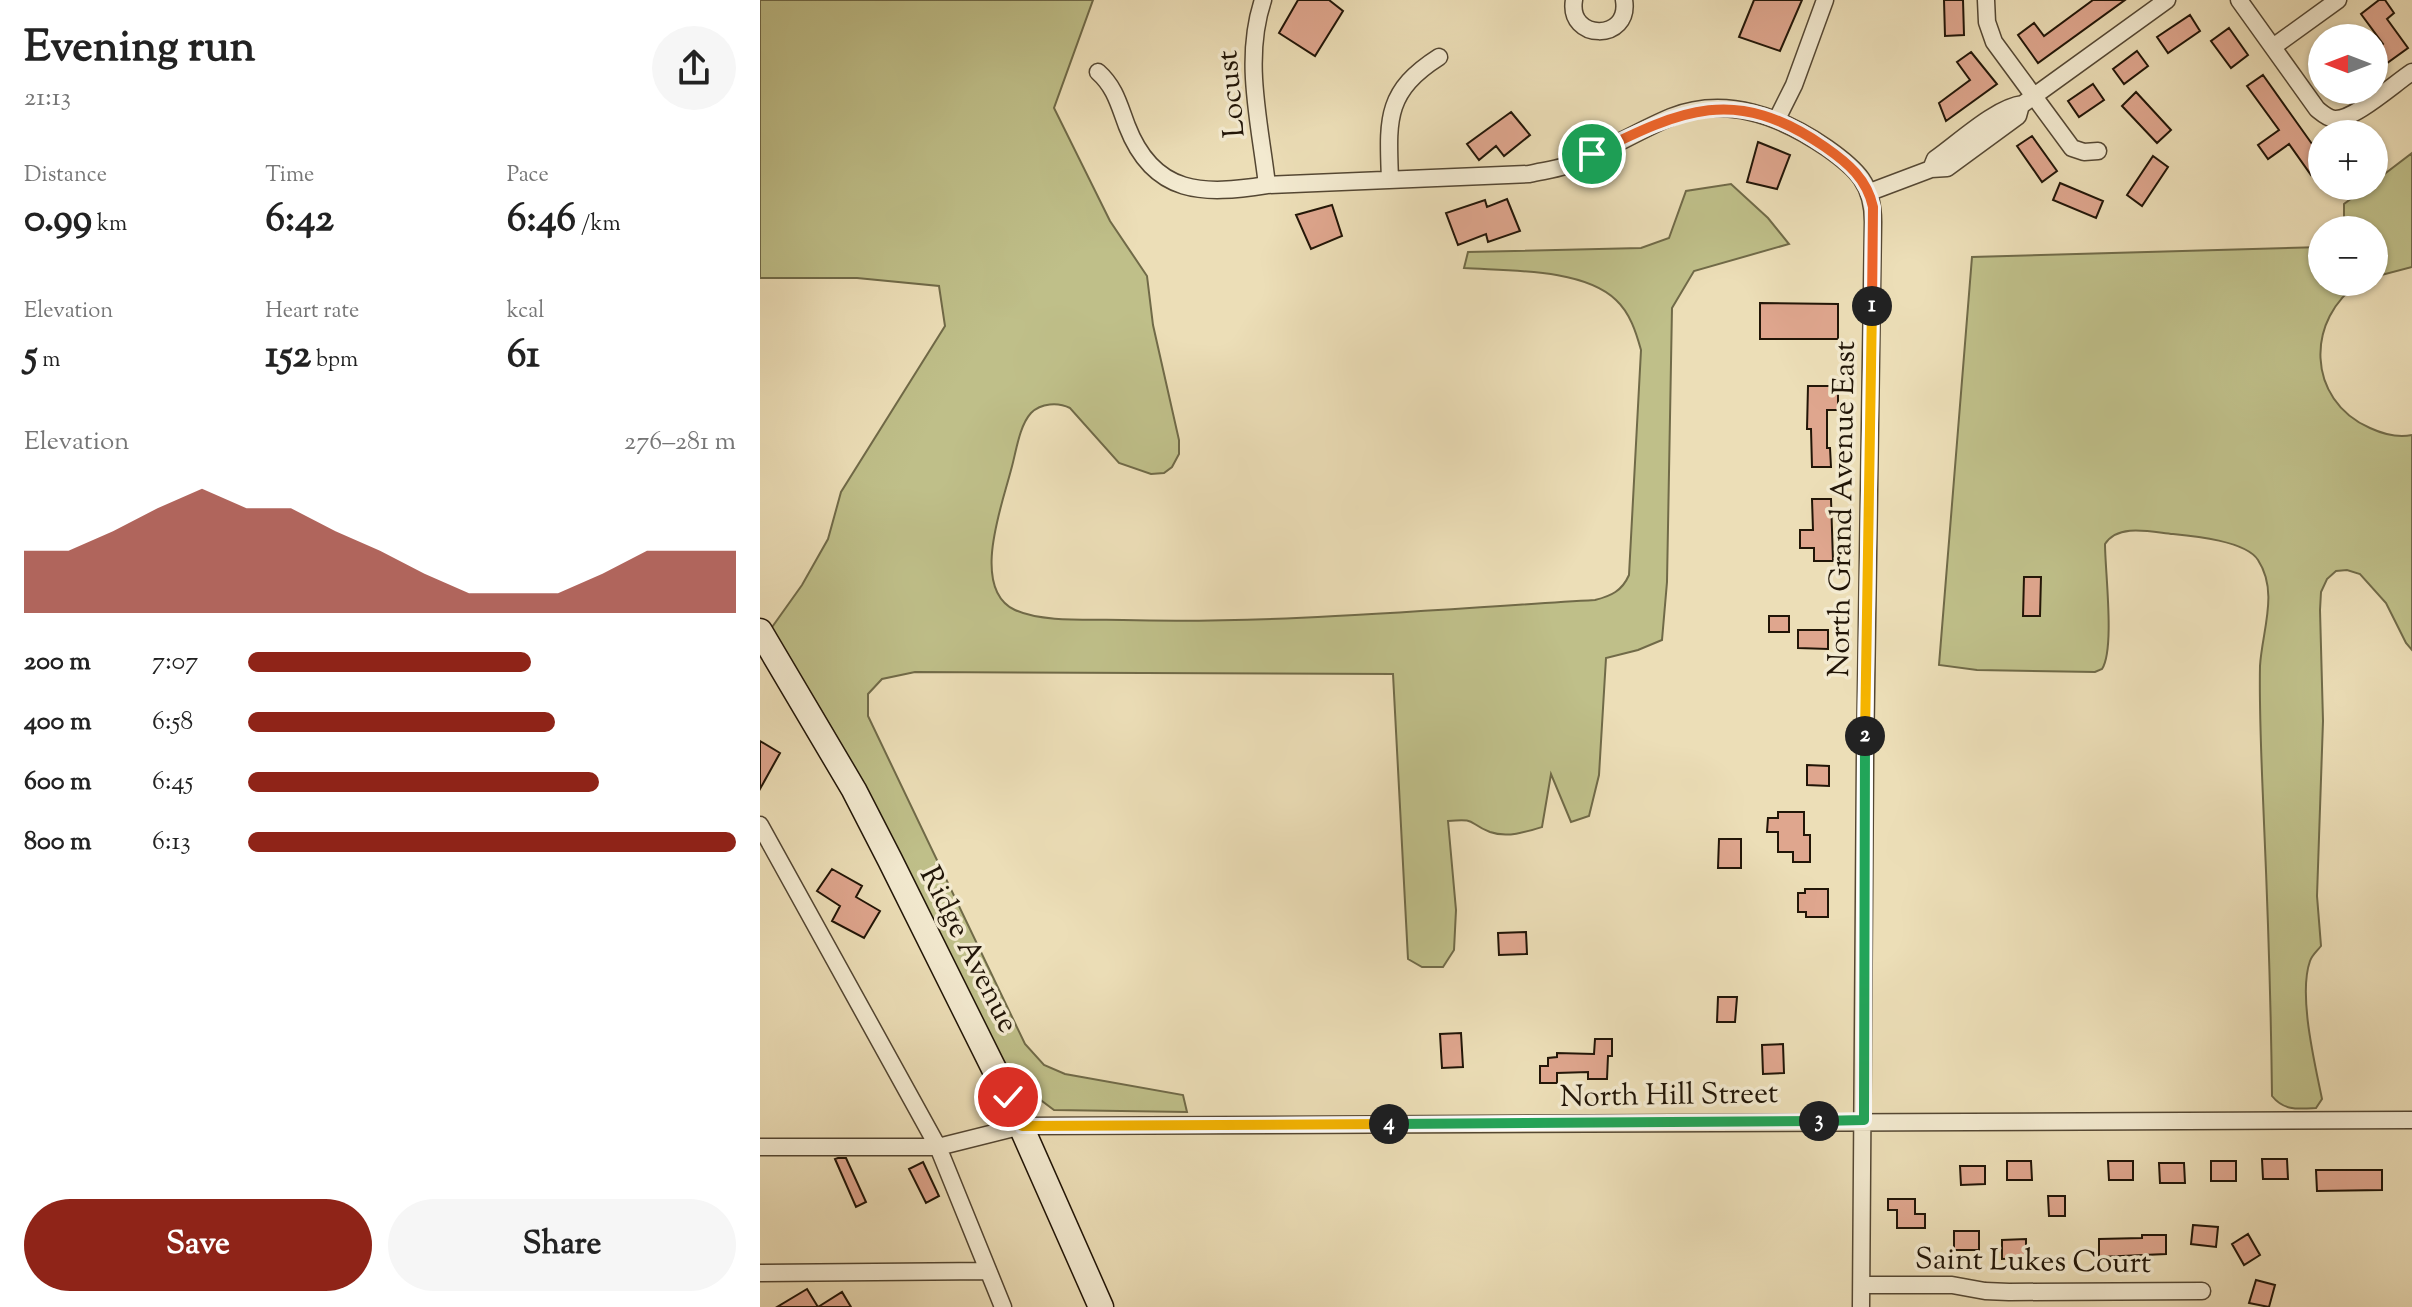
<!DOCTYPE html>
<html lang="en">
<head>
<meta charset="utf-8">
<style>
  body { margin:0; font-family:"Sorts Mill Goudy",serif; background:#f6f6f6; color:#222; height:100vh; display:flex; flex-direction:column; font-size:30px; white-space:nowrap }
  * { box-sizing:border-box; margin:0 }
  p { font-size:26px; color:#767676 }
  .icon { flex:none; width:44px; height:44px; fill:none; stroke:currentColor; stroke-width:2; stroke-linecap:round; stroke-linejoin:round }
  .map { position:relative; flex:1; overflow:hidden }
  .drawer { display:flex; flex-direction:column; background:#fff; width:760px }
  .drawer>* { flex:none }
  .needle { width:52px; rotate:270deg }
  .controls { position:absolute; left:1548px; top:24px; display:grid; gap:16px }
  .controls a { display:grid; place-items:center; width:80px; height:80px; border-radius:50%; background:#fff; box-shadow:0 2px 6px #0004; font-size:40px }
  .pin { position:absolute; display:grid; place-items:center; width:68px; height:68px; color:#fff; margin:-34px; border:4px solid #fff; border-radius:50%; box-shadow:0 2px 8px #0007 }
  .km { position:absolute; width:40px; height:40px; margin:-20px; border-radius:50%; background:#222; color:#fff; font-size:22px; line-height:40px; text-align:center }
  .round { display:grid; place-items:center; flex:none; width:84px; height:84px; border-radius:42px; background:#f6f6f6 }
  .summary { display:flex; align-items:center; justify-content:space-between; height:136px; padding:0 24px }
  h1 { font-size:44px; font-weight:800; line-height:60px }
  .stats { display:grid; grid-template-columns:repeat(3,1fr); gap:12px; height:136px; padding:8px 24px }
  .stats div { display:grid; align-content:center }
  .stats b { font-size:40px; font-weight:800 }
  .stats small { font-size:22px; font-weight:400 }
  .stats p { font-size:22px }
  .chart { height:224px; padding:16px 24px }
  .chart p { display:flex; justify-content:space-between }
  .chart svg { width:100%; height:144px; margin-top:8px; fill:#8f2418; opacity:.7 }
  .button { display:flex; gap:16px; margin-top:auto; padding:16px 24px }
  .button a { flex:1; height:92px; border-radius:48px; background:#8f2418; color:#fff; font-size:32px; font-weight:800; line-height:92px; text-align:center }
  .button a+a { background:#f6f6f6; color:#222 }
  ul { padding:0 24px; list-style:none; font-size:26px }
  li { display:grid; grid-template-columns:128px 96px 1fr; align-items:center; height:60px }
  li i { height:20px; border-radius:10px; background:#8f2418 }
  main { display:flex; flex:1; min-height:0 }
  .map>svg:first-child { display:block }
  .green { fill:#bfbf89; stroke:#706a48; stroke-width:2 }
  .building { fill:#dfa68e; stroke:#211507; stroke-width:2 }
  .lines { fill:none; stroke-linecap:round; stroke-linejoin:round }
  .street-casing { stroke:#544733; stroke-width:19 }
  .secondary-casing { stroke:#211507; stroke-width:27 }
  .street { stroke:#f3ead0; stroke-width:16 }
  .secondary { stroke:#f3ead0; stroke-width:24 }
  .split-1-casing { stroke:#fff; stroke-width:16 }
  .split-2-casing { stroke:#fff; stroke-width:16 }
  .split-3-casing { stroke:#fff; stroke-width:16 }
  .split-4-casing { stroke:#fff; stroke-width:16 }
  .split-5-casing { stroke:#fff; stroke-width:16 }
  .split-1 { stroke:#f0652b; stroke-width:10 }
  .split-2 { stroke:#f5b400; stroke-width:10 }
  .split-3 { stroke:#22a559; stroke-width:10 }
  .split-4 { stroke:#22a559; stroke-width:10 }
  .split-5 { stroke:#f5b400; stroke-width:10 }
  .labels { text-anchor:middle; stroke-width:7; stroke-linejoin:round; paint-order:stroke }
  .street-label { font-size:30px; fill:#211507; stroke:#f3ead0 }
</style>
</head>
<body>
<main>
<section class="drawer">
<div class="summary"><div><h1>Evening run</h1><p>21:13</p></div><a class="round"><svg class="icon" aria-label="share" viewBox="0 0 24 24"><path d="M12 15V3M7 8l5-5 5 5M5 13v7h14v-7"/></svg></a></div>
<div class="stats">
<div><p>Distance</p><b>0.99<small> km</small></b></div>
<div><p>Time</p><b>6:42</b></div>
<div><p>Pace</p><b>6:46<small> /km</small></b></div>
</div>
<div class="stats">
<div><p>Elevation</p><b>5<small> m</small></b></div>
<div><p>Heart rate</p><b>152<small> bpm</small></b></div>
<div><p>kcal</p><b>61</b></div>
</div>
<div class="chart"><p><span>Elevation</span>276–281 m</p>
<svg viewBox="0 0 160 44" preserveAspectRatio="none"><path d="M0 44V25L10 25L20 19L30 12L40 6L50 12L60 12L70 19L80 25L90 32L100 38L110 38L120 38L130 32L140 25L150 25L160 25V44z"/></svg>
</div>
<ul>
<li><b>200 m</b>7:07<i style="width:58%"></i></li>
<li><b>400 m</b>6:58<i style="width:63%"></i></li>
<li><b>600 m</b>6:45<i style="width:72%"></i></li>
<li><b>800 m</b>6:13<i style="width:100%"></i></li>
</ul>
<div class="button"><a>Save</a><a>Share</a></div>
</section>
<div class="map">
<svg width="1652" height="1307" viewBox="0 0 1652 1307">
  <rect width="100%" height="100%" fill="#ecdeb7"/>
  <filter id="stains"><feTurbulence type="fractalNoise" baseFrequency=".0025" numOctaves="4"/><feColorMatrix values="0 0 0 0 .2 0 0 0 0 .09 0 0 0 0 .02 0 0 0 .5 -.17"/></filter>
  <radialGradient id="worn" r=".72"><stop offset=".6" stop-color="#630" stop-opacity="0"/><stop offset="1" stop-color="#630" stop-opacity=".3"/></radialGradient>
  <path class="green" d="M0,0H333L294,108L350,221L387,276L393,325L419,440V454L412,467L404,473L391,474L359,463L310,408C298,402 281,403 271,413C259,426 256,453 251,470C242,505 210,589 255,610C283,623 332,619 363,620C521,624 677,609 835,600C851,596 862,591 869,575L881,350C876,332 870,313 856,300C823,268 747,271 704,268L708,252L881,248L909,238L926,191L971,184L1008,218L1029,244L934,271L912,308L907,582L902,640L878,650L846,658L839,775L829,816L811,822L791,774L782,827C766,832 747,838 730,832C707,823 718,818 688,821L696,910L694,950L683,967H662L648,959L633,674L155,672L122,679L108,694V716L265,1044L284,1065L305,1074L423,1095L427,1112L294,1110L270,1092L239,1056C167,913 101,763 10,630L42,585L68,539L81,492L185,326L179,286L97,278H0Z
    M1652,153V267L1614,277V230H1584V204L1608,186H1614V182Z
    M1562,247V282H1601C1545,318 1546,400 1610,428C1623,434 1638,438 1652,435V650L1646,643L1626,603L1600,574L1587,570L1576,571L1567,579L1561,592L1560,610L1563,721L1557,896L1561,946C1557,951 1552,955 1550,961C1538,995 1555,1064 1562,1099L1556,1108C1538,1109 1524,1111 1512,1096C1511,1005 1508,914 1504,823C1502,771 1499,718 1500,666C1502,631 1519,592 1498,560C1486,541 1434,536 1413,534C1392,532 1358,523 1345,544C1345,571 1355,649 1342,669L1335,672L1217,670L1179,665L1212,257Z"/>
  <path class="building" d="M538,0H569L583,11L555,56L519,33Z
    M994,0H1042L1020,51L979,37Z
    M1184,0H1203L1204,35L1185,36Z
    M1333,0H1365L1278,63L1258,35L1274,23L1284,36Z
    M1619,0H1625L1634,13L1627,19L1648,48L1623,66L1614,53L1623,44L1601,14Z
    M1430,15L1440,31L1408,53L1397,37Z
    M1469,28L1488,55L1471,68L1451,41Z
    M1377,51L1388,66L1364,84L1353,69Z
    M1211,52L1237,84L1186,121L1179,103L1210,80L1197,62Z
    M1503,75L1562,158V167L1551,175L1529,144L1508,159L1498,145L1519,130L1487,86Z
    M1333,84L1344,100L1319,117L1308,101Z
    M1376,92L1411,130L1397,143L1362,106Z
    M751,112L770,135L744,156L736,146L719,160L707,144Z
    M1272,136L1297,171L1282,182L1257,146Z
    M998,142L1030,155L1017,189L987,182Z
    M1393,156L1408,167L1382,206L1367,195Z
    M1300,183L1343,201L1336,218L1293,200Z
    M747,199L760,231L728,242L726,234L698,245L686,213L725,200L727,207Z
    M572,205L582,236L551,249L536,215Z
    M1000,303L1078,304V339H1000Z
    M1048,386H1078V410H1067V448H1070L1071,467H1052L1051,429H1047Z
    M1052,499H1071L1073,561H1054V548H1040V530H1053Z
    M1264,577H1281L1280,616H1263Z
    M1009,616H1029V632H1009Z
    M1038,630H1068V649L1038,648Z
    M0,741L20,753L0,789Z
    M1047,765L1069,766V786L1047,785Z
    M1018,812H1044V835H1050V862H1033V852H1018V832H1007L1008,818H1018Z
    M959,839H981V868H958Z
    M72,869L102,886L96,897L120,911L104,938L72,921L80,906L57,891Z
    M1045,889H1068V917H1046V912H1038V893H1045Z
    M766,932L767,954L739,955L738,933Z
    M958,997H977L975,1022H957Z
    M701,1033L703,1067L682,1068L680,1034Z
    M835,1039H852V1056H848L847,1079H828V1072L797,1073V1083H780V1066H788V1058L797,1057V1053L834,1054Z
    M1023,1044L1024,1073L1003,1074L1002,1045Z
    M78,1158H86L106,1202L96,1207L75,1159Z
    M1502,1159H1527L1528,1179H1503Z
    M1247,1161H1271L1272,1180H1247Z
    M1348,1161H1373V1180H1349Z
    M1451,1161H1476V1181H1451Z
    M163,1162L179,1196L166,1203L149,1169Z
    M1399,1163H1424L1425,1183H1400Z
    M1200,1166H1225V1184L1201,1185Z
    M1556,1170H1622V1190L1557,1191Z
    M1288,1196H1305V1216H1289Z
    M1128,1199H1155V1214H1165V1228H1137V1210H1128Z
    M1433,1225L1458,1227L1456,1247L1431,1244Z
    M1194,1231H1219V1250H1194Z
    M1488,1234L1500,1255L1484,1265L1472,1244Z
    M1382,1235H1406V1254L1339,1257V1239L1382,1238Z
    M1266,1239V1258L1242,1259V1240Z
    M1496,1280L1515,1285L1509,1307L1489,1303Z
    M47,1289L58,1307L82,1292L91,1307H17Z"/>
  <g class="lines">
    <g class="street-casing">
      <path id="street" d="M503,0C483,60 500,123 507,185
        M814,0C807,41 871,42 864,0
        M1226,0L1227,22L1234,42L1312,148L1324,152L1338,151
        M1479,0L1557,109C1562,113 1567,118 1574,119C1593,121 1635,83 1652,72
        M1513,47L1578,0
        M338,72C355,87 359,105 367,126C394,196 444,195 507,185L769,174C781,171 793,170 805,166C842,154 875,132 911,117C966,95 1022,117 1067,148C1097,169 1113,184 1113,222L1105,759L1101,1307
        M1017,119L1034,85L1065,0
        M1171,169L1175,159C1198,143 1236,107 1263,104L1407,0
        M630,180C628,121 624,92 679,57
        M1110,192L1171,169L1187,168L1258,116L1261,105
        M0,825L178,1147L243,1307
        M0,1147H178L262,1126L1652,1120
        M0,1273L228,1271
        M1102,1285H1192L1225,1291L1249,1292L1442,1291"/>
    </g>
    <g class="secondary-casing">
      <path id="secondary" d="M0,631L94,790L130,860L248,1097L341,1307"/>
    </g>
    <use href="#street" class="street"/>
    <use href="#secondary" class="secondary"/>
  </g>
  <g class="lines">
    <g class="split-1-casing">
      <path id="split-1" d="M832,154C922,110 974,84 1065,147C1088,163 1107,179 1113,207L1112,306"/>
    </g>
    <g class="split-2-casing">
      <path id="split-2" d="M1105,736L1112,306"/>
    </g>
    <g class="split-3-casing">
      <path id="split-3" d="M1059,1121L1104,1120L1105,736"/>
    </g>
    <g class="split-4-casing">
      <path id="split-4" d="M629,1124L1059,1121"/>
    </g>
    <g class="split-5-casing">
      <path id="split-5" d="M248,1097L262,1126L629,1124"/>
    </g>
    <use href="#split-1" class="split-1"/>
    <use href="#split-2" class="split-2"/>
    <use href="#split-3" class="split-3"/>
    <use href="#split-4" class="split-4"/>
    <use href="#split-5" class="split-5"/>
  </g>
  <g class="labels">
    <g class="street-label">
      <text transform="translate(470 94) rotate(-95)" y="10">Locust</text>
      <text transform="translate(1081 509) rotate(-89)" y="10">North Grand Avenue East</text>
      <text transform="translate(210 949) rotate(63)" y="10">Ridge Avenue</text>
      <text transform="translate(909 1094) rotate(-1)" y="10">North Hill Street</text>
      <text transform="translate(1273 1260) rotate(1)" y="10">Saint Lukes Court</text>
    </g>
  </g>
  <rect width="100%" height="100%" filter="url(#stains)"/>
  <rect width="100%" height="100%" fill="url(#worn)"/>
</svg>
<div class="controls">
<a><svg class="needle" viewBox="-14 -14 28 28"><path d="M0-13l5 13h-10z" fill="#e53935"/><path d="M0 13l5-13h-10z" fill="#767676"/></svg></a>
<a>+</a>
<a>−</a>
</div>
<div class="pin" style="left:832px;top:154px;background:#1e9e55"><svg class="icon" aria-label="arrive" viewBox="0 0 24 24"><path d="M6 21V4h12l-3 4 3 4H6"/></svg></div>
<div class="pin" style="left:248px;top:1097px;background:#d93025"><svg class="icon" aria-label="check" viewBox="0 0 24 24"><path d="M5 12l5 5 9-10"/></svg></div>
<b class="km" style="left:1112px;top:306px">1</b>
<b class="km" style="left:1105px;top:736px">2</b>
<b class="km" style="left:1059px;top:1121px">3</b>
<b class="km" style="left:629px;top:1124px">4</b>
</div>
</main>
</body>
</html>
